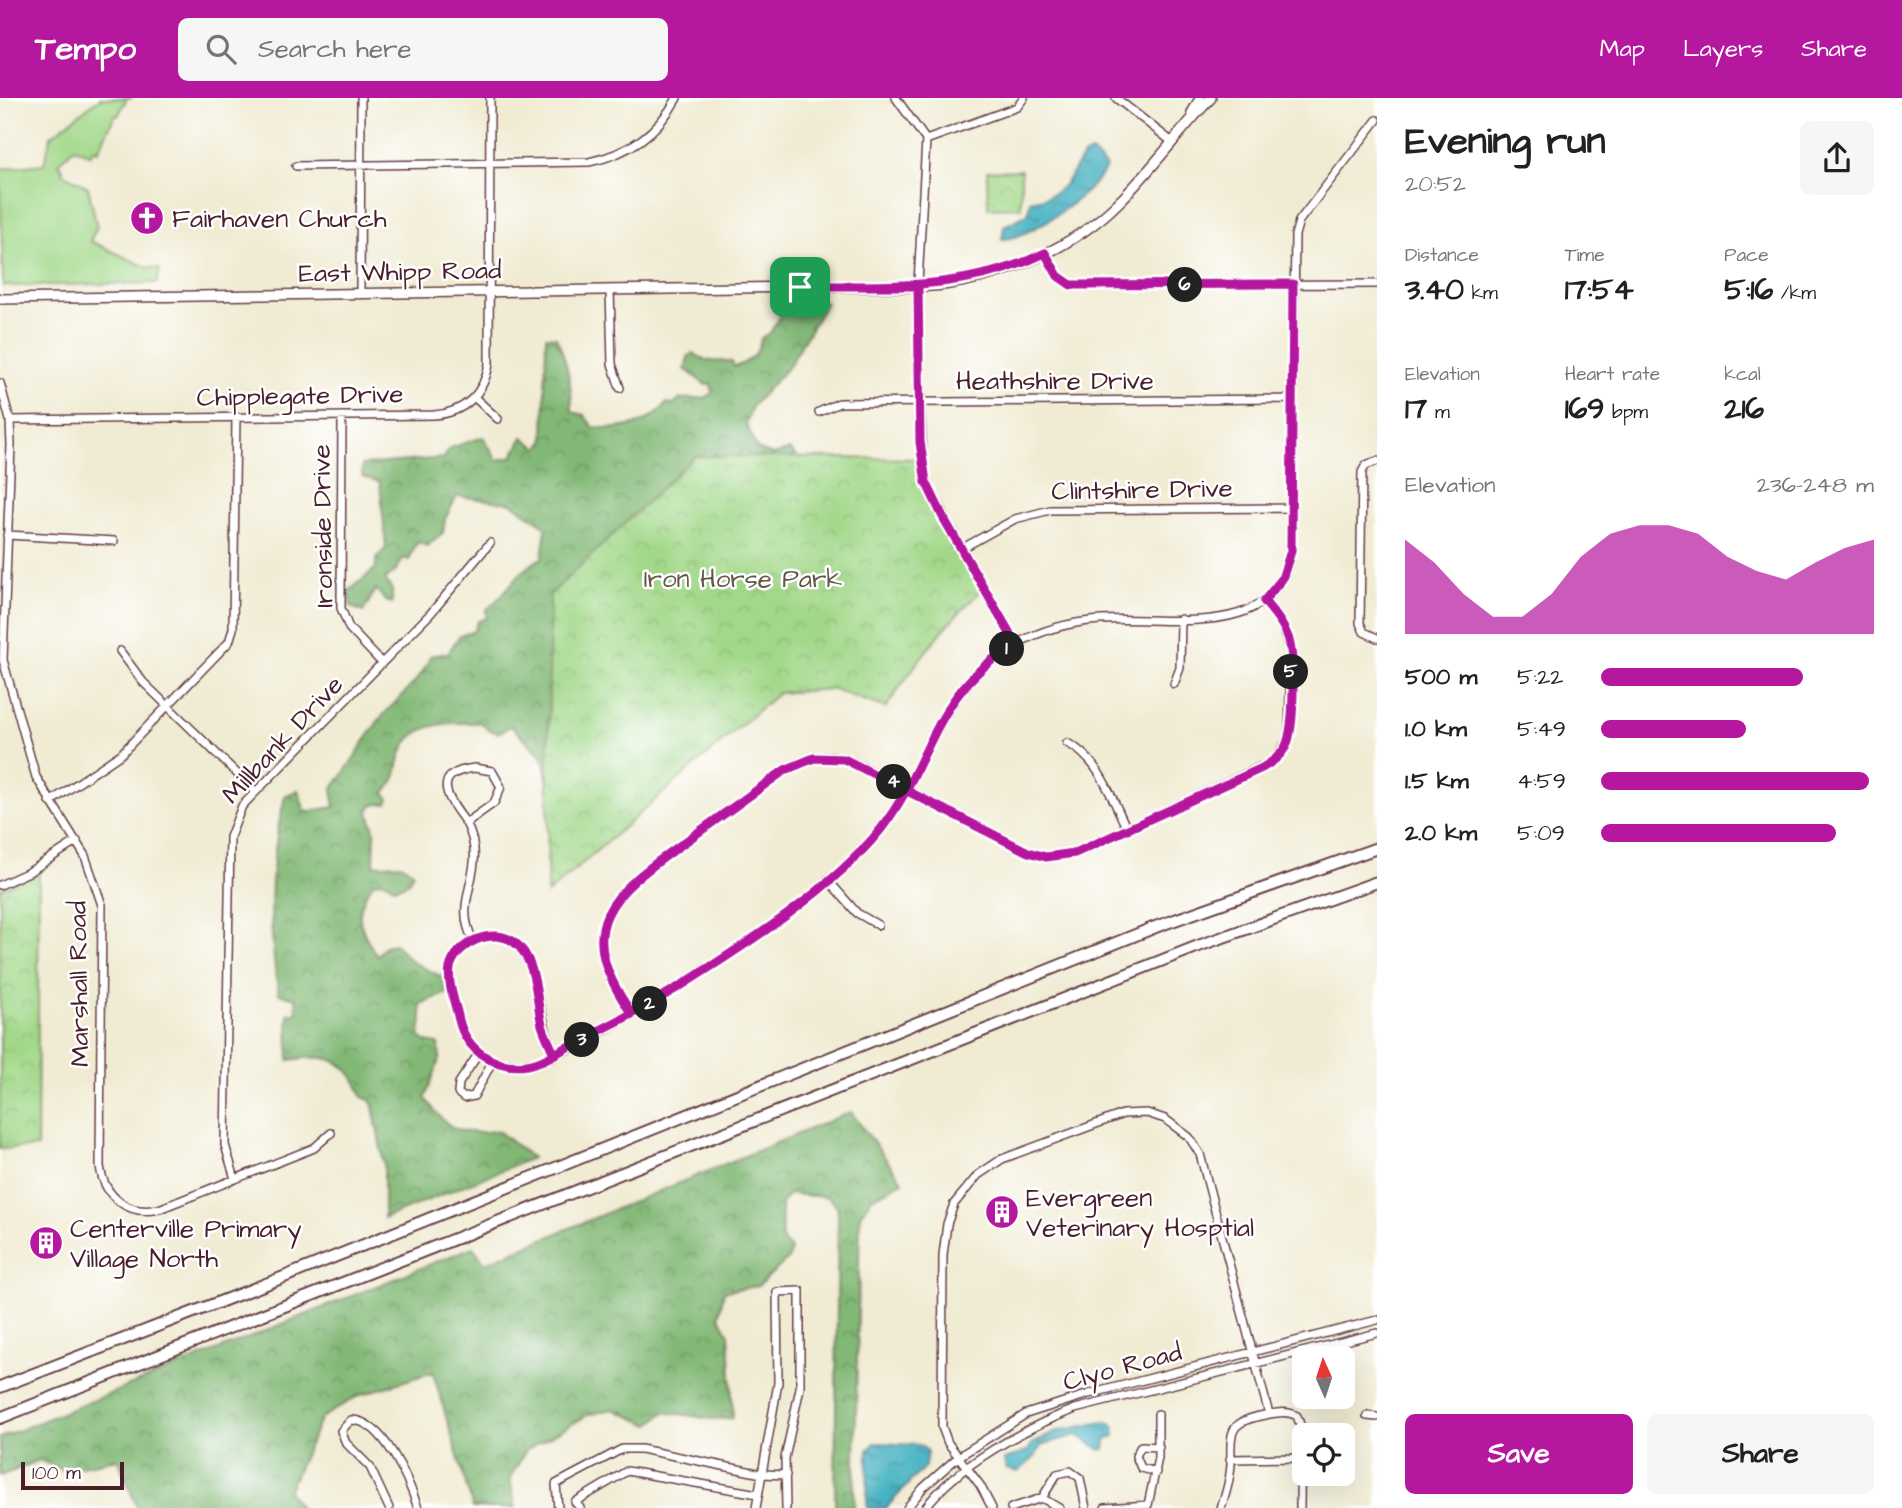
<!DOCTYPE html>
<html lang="en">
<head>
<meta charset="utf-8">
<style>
  body { margin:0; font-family:"Architects Daughter",sans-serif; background:#f6f6f6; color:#202124; height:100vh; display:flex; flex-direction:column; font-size:26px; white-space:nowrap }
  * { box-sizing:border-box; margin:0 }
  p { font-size:23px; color:#757577 }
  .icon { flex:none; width:38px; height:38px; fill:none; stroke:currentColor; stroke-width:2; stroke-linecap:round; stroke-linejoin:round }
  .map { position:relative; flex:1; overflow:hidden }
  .details { display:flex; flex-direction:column; background:#fff; width:525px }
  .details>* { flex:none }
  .needle { width:46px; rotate:357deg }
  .buttons { position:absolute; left:1292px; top:1248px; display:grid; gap:14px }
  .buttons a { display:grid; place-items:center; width:63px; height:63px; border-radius:10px; background:#fff; box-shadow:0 7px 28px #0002; font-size:35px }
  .scale { position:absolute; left:21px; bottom:18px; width:103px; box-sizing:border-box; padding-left:7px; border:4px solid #4a1f2b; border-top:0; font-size:19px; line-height:24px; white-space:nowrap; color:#4a1f2b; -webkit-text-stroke:5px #fff; paint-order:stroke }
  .pin { position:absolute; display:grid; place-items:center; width:60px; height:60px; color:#fff; margin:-30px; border-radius:14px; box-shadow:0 4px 10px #0006 }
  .km { position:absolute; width:35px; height:35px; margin:-18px; border-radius:50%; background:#222; color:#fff; font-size:19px; line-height:35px; text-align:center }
  .round { display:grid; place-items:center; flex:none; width:74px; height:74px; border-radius:10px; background:#f6f6f6 }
  .head { display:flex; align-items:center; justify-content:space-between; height:119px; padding:0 28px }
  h1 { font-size:38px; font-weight:700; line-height:52px }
  .metrics { display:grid; grid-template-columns:repeat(3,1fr); gap:10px; height:119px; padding:7px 28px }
  .metrics div { display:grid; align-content:center }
  .metrics b { font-size:30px; font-weight:700 }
  .metrics small { font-size:19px; font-weight:400 }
  .metrics p { font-size:19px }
  .chart { height:196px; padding:14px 28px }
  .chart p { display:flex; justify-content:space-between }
  .chart svg { width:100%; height:126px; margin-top:7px; fill:#b5179e; opacity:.7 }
  .action { display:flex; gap:14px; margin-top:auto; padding:14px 28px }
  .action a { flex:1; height:80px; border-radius:10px; background:#b5179e; color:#fff; font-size:28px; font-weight:700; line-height:80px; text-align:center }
  .action a+a { background:#f6f6f6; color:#202124 }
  ul { padding:0 28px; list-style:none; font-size:23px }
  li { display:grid; grid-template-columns:112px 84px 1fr; align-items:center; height:52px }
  li i { height:18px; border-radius:9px; background:#b5179e }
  header { display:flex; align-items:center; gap:42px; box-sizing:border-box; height:98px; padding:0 35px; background:#b5179e; color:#fff }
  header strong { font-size:33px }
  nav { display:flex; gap:38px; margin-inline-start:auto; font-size:24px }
  .search { width:490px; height:63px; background:#f6f6f6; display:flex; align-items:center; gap:18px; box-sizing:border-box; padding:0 24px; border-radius:10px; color:#757577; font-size:26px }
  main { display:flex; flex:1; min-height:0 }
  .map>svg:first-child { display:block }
  .grass { fill:#a2d889; stroke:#767c5a; stroke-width:2 }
  .forest { fill:url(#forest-crowns); stroke:#666c50; stroke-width:2 }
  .park { fill:url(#park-crowns); stroke:#767c5a; stroke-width:2 }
  .water { fill:url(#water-ripples); stroke:#466876; stroke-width:2 }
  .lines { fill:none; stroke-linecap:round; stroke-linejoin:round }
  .minor-casing { stroke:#633e44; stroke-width:10 }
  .major-casing { stroke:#633e44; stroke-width:12 }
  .highway-casing { stroke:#633e44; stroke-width:14 }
  .minor { stroke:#fff; stroke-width:7 }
  .major { stroke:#fff; stroke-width:9 }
  .highway { stroke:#fff; stroke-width:10 }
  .route-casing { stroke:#fff; stroke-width:14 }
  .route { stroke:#b5179e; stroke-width:9 }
  .labels { text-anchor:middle; stroke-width:5; stroke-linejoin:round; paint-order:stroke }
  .poi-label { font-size:26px; fill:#4a1f2b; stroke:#fff; text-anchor:start }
  .street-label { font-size:26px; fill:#4a1f2b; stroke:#fff }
  .park-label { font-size:26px; fill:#645647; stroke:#fff }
</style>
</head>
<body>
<header>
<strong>Tempo</strong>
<div class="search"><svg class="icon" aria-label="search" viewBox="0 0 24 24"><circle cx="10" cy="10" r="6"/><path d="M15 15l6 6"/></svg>Search here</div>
<nav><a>Map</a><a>Layers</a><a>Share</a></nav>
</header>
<main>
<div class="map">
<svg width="1377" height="1410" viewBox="0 0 1377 1410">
  <defs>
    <pattern id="forest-crowns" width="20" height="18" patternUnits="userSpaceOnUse" patternTransform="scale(1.75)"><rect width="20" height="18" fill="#81b875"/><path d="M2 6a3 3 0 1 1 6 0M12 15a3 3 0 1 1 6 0" fill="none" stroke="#6c9560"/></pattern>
    <pattern id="park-crowns" width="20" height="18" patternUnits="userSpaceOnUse" patternTransform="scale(1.75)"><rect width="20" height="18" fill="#a2d889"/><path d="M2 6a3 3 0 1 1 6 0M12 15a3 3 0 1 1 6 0" fill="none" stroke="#8db976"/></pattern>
    <pattern id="water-ripples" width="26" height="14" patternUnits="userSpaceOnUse" patternTransform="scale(1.75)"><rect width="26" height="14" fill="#43b1c1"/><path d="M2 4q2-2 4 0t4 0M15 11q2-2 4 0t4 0" fill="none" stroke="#3a8f9d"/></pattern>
  </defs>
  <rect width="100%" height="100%" fill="#fff"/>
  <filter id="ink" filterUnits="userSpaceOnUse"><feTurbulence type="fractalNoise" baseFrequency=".0143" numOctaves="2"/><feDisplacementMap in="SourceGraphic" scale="14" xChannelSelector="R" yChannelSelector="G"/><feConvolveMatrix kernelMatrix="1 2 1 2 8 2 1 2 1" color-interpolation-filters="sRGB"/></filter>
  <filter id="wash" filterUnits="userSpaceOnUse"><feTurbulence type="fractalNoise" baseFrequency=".00686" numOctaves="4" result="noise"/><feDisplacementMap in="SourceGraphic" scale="28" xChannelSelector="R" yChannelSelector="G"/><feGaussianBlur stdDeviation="1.57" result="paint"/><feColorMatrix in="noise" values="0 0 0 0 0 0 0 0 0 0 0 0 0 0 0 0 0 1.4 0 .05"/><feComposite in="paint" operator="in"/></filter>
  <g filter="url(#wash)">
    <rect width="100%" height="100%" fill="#f0ebd2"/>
    <path class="grass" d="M100,0H133H127L118,18L115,17L98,53L93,51L90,57L74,50L58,65L63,70L62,75L88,89L97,129L90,143L146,169L160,171L157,185L3,188L0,71L44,66L51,38Z"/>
    <path class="forest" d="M800,196L826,205L789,268L752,308L746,326L757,351L773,357L790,352L802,365L720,361L716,356L713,358L715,365L548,687L543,659L511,628L498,635L487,631L482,625C456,624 416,623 403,651C395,668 400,682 384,695L389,701L387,705L373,707L368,711L375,735L374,767L401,766L413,774L408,785L395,790L385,783L374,784C352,814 358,829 377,858L385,848L395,846L412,864L446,881L447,895L420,906L422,924L419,938L426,944L438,946L440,960L425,1000C449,1033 458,1037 498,1033L532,1060L384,1120V1067L372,1003L362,999C349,960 327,955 289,962L288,916L297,914L296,900L279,896C267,831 269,763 285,698L298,692L305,714L335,709L332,691C350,669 363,644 379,622C394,603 425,580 430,558L448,555L459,538L474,533L478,523L487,520L486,512C508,495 515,474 542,460L546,429L511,405L457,398L445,421L443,435L427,448L417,444L409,462L404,460L395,474L385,481L392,492V505L385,503L376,491L363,514L351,509L348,494L376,470V461L386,450L380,384L362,378V367L444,360L450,350L483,339L497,362L512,359L523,339L538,350L544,344L546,238L556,239C568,264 572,287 572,314L584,317L593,329C621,333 648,328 667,305L673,307L680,301L704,300L712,295L711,286L706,287L685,271L688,259L693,255C714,268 712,261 732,264L734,269C749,264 759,257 761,240L770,235L782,215L787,213L794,200Z
      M851,1014L903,1084L872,1100L860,1117L854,1410H835L838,1110L828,1099L789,1096L781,1106L782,1142L791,1151L789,1160L758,1188L724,1193L719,1218L729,1236L733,1320L713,1321L664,1314L650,1327L613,1311L588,1317L526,1352L510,1380L515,1410H473L433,1274L360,1297L321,1320L288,1393L300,1410H137L118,1361L61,1372L40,1362L0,1378V1340L473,1149L485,1165Z"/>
    <path class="park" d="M1021,72V109L988,110L987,73Z
      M695,358L921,361L926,384L983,491C944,527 915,565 886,610L832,591L778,595L547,796L550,497Z
      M39,773L37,1049L0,1051V791Z"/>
    <path class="water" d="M1092,54L1106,69C1098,92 1026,143 1002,141L1004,128L1028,116L1030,103C1042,101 1050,99 1060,91C1072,82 1077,57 1092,54Z
      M1103,1324L1113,1326L1115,1338L1106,1342L1105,1351L1101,1352L1077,1337L1041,1347L1035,1359L1018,1374L1006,1371L1004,1362L1029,1352L1031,1346L1059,1333Z
      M875,1345L920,1347L927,1353L925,1368L886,1410H867L868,1352Z"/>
  </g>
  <g filter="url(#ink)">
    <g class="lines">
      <g class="minor-casing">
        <path id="minor" d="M896,0L926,42L917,203L923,371L934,403L1016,546
          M1116,0L1171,43
          M926,42L1017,9L1024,0
          M296,68L589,64C628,56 658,35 677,0
          M1045,155L1057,178L1071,187L1377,186
          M610,192L612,266L620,290
          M360,194L361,0
          M0,285L10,322L11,347L3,562L36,679L85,758L102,807L100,1068C104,1099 128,1118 159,1111L314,1050L331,1035
          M474,299L498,321
          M819,314L839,305L1293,301
          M342,318L341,510L349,530L382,565
          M10,322L434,317C464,315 484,296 489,266L490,0
          M1377,363L1366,367L1362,374L1360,525L1364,534L1377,540
          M7,437L114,443
          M961,451L1015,421L1050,412L1292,410
          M120,553L143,584L256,694
          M1174,586L1180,570L1181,521
          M1067,645C1099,660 1112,701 1127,731
          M475,670L492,673L501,689L494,705L466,725C448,701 429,675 475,670Z
          M50,704L121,656L229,544L233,531L236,319
          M466,725C491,773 450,799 473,842
          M828,782L857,815L878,827
          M0,787L29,774L77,743
          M632,916C569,828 612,796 685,744C718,720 752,696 785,672C808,659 828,655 853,664L1028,754L1046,759L1075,755L1275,662L1289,639L1291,551L1281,524L1264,503
          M479,955L459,985L458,995L464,1000L474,998L493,962
          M554,956C539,924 539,867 515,845C497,829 462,843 453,862C444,881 456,907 460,927C467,955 499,971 528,966C560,961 638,913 669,894C733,856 839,788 883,728C929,664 939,592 1013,548C1040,532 1071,524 1101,522C1168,517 1276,546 1291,453L1295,137L1299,123L1377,22
          M235,1081L225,1047L230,739L242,708L431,515L490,445
          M1367,1318L1377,1319
          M1230,1361L1300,1360
          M1156,1374L1141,1370L1136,1358L1141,1348L1159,1349
          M1042,1400L1057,1376L1070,1373L1080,1380L1086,1410
          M389,1410L370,1369L346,1345L341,1333L351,1322C384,1322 409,1383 418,1410
          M558,1410L556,1386L622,1351H641L762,1376L786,1377
          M580,1410L575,1404L627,1373L758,1396
          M756,1410L778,1285L777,1194L800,1193V1290L785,1360L786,1410
          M907,1410L923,1390L958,1359L1026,1316L1089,1296L1377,1222
          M925,1410C957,1367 1025,1330 1075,1311L1377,1235
          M992,1410L980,1387L948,1345L942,1329L943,1157L947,1126L954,1106L978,1077L1002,1061L1123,1016L1147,1015L1165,1021L1189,1039L1200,1056L1269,1316
          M1011,1410L1042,1400L1059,1410
          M1105,1410L1148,1407L1158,1360V1316
          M1221,1410C1226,1396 1230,1382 1231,1367C1231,1334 1227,1324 1265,1317C1276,1315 1287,1312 1297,1318L1301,1329L1300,1410"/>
      </g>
      <g class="major-casing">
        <path id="major" d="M1192,15L1200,0
          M800,189L818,184L830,189C867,188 906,191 943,187C1007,178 1073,150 1119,104C1152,72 1179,33 1211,0
          M0,201L800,189L824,193L830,189"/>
      </g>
      <g class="highway-casing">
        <path id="highway" d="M0,1289L284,1179L1158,828L1377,750
          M0,1320L1201,847L1377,784"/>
      </g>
      <use href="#minor" class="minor"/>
      <use href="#major" class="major"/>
      <use href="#highway" class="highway"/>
    </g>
  </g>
  <g class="lines" filter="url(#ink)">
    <g class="route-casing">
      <path id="route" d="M800,189L824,193L830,188H918L920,344L926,384L943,419L1016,546C932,594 933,664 881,731C833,791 747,846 682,887C647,908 611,927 575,945C560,953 544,964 527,967C495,972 466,952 459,922C456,907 447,886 450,870C455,846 492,828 514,844C537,860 536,902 542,927C545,937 550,946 554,956L632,916C570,827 611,797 685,744C718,720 752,696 785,672L814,660L844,661L1028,754L1046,759L1075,755L1262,670C1272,664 1280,659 1286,648C1295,628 1295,560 1288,539C1283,525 1273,514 1264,503L1282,481L1291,453L1293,186L1071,187L1058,178L1045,155C976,189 905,188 830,188L818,184L800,189"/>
    </g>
    <use href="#route" class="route"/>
  </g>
  <defs>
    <g id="church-disc" transform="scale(1.75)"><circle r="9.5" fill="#b5179e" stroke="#fff"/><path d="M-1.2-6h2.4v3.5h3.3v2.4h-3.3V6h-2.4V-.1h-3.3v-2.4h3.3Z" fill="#fff"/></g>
    <g id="building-disc" transform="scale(1.75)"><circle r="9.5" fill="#b5179e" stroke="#fff"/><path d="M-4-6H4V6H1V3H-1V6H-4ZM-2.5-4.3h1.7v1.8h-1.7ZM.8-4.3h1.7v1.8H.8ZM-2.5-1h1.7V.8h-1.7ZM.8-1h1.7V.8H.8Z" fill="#fff"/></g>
  </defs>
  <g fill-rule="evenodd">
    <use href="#church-disc" x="147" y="120"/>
    <use href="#building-disc" x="1002" y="1114"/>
    <use href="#building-disc" x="46" y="1145"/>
  </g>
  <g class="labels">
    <g class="poi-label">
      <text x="172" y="129">Fairhaven Church</text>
      <text x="1026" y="1108">Evergreen<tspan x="1026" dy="30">Veterinary Hosptial</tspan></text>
      <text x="70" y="1139">Centerville Primary<tspan x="70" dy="30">Village North</tspan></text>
    </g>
    <g class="street-label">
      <text transform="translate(400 173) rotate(-1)" y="9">East Whipp Road</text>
      <text x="1055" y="291">Heathshire Drive</text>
      <text transform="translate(300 297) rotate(-1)" y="9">Chipplegate Drive</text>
      <text transform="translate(1142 391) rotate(-1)" y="9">Clintshire Drive</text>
      <text transform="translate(322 428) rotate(-91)" y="9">Ironside Drive</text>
      <text transform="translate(282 641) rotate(-47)" y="9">Millbank Drive</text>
      <text transform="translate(78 886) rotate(-91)" y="9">Marshall Road</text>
      <text transform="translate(1122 1268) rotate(-15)" y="9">Clyo Road</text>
    </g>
    <g class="park-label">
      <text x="743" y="489">Iron Horse Park</text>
    </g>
  </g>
</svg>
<div class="buttons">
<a><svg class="needle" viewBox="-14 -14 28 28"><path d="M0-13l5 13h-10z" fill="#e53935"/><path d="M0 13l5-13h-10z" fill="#757577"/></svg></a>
<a><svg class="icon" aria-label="locate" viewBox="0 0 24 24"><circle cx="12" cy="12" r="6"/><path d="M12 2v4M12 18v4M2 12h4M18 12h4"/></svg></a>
</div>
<div class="scale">100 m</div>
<div class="pin" style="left:800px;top:189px;background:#1e9e55"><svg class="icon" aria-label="arrive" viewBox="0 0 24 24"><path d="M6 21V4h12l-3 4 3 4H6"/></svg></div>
<b class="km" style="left:1007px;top:551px">1</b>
<b class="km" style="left:650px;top:906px">2</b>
<b class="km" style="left:582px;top:942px">3</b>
<b class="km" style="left:894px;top:684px">4</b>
<b class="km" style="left:1291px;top:574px">5</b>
<b class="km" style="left:1185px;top:187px">6</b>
</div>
<section class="details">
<div class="head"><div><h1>Evening run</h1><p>20:52</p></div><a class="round"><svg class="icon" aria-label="share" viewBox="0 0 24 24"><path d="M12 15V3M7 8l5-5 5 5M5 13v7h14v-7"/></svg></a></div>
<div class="metrics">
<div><p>Distance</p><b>3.40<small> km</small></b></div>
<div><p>Time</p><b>17:54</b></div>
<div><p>Pace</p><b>5:16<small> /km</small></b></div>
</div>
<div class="metrics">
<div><p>Elevation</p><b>17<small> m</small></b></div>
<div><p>Heart rate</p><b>169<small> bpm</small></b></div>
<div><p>kcal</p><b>216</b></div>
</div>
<div class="chart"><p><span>Elevation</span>236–248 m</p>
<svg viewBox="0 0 160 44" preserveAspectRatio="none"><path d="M0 44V11L10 19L20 30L30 38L40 38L50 30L60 17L70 9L80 6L90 6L100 9L110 17L120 22L130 25L140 19L150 14L160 11V44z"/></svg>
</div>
<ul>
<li><b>500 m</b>5:22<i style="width:74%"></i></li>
<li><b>1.0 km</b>5:49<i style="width:53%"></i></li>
<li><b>1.5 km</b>4:59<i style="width:98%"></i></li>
<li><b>2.0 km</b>5:09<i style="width:86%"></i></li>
</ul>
<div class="action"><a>Save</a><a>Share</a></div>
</section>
</main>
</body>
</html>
